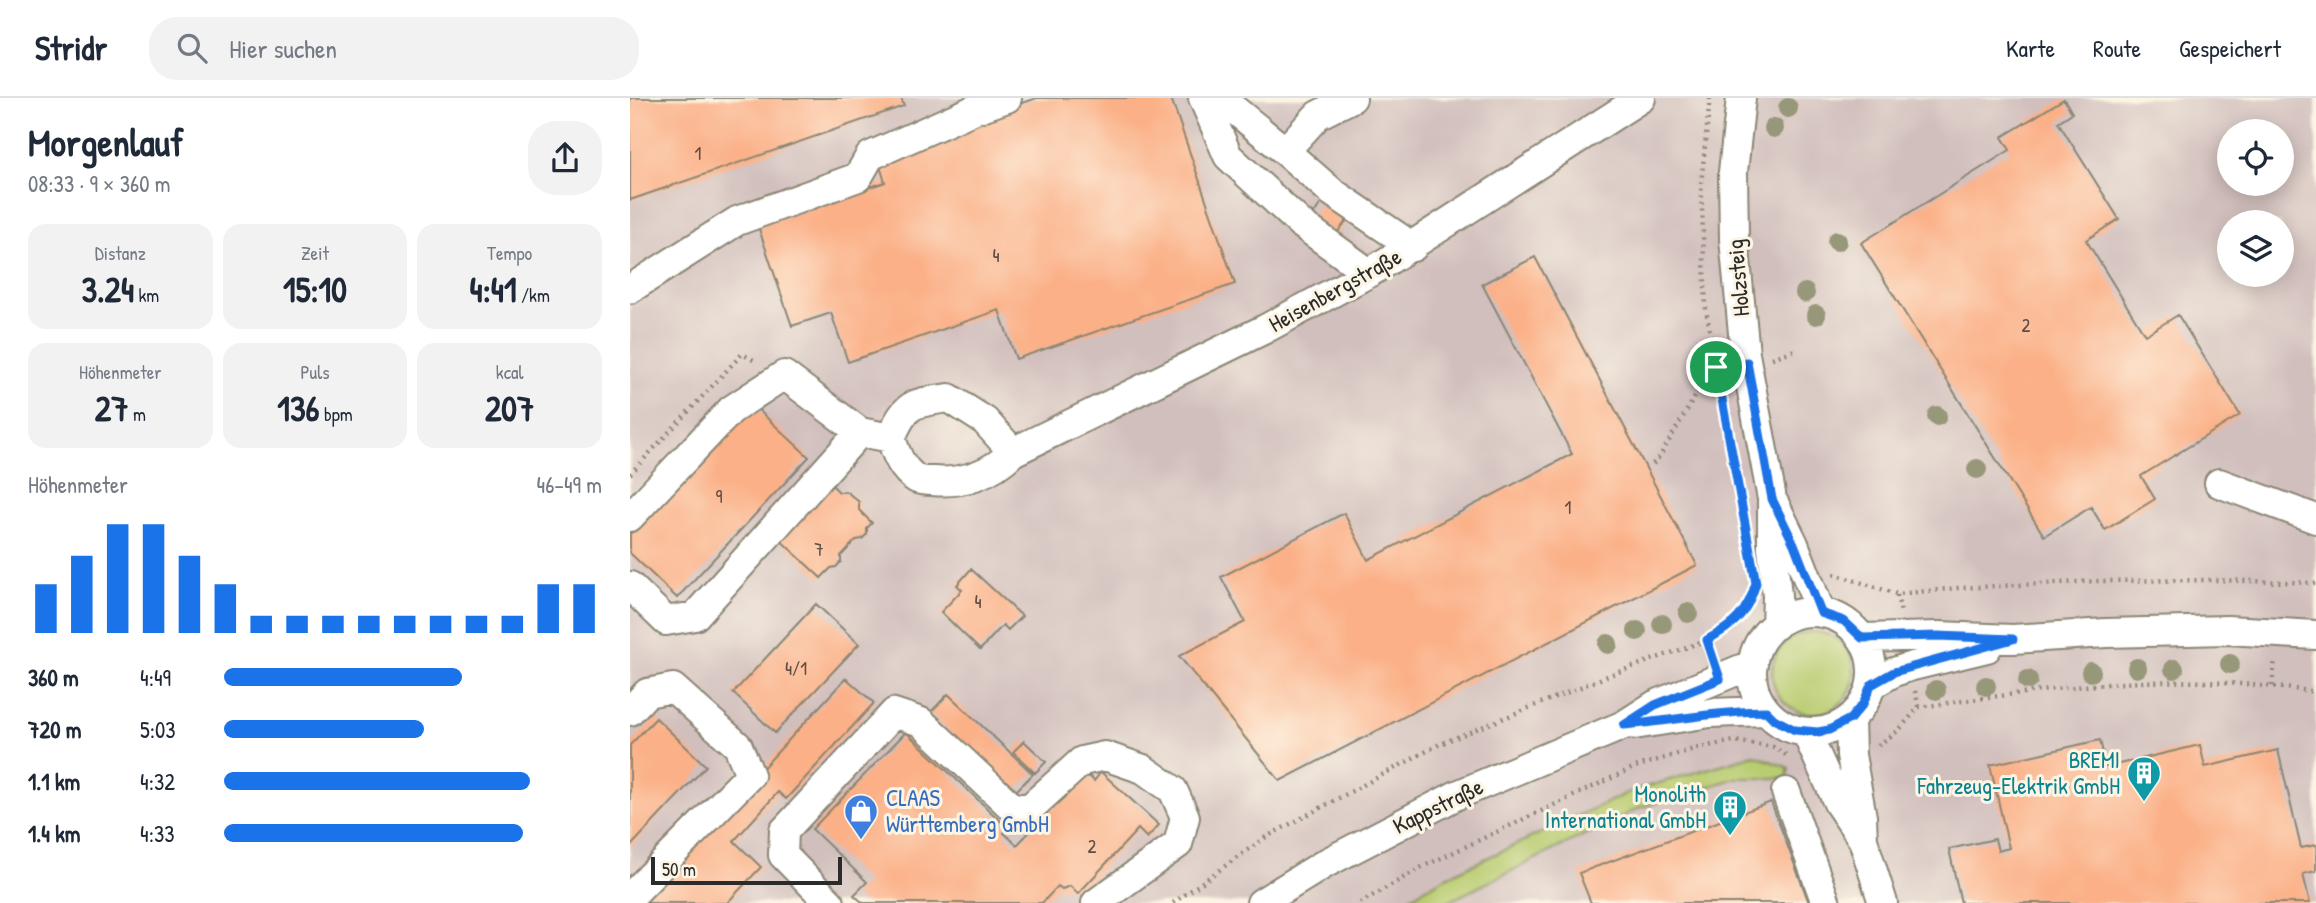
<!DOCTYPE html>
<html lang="de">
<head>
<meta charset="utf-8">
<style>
  body { margin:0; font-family:"Patrick Hand",sans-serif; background:#f2f2f3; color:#1f2937; height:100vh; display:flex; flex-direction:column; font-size:26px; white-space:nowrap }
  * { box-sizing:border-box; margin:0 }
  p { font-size:23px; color:#747a83 }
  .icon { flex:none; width:38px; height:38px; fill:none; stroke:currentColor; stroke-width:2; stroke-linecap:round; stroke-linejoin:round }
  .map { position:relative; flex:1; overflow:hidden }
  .details { display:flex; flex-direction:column; background:#fff; width:630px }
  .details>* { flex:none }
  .buttons { position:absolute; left:1587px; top:21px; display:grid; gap:14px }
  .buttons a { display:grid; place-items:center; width:77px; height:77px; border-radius:50%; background:#fff; box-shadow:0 4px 18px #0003; font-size:35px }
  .scale { position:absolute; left:21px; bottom:18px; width:191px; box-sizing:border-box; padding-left:7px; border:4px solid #2b2b2b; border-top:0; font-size:19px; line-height:24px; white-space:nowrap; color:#2b2b2b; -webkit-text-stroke:5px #fcf5e5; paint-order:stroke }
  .pin { position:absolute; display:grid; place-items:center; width:60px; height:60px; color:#fff; margin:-30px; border:4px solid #fff; border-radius:50%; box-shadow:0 2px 7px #0007 }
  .round { display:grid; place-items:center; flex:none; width:74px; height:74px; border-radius:28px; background:#f2f2f3 }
  .headline { display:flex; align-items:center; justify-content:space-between; height:119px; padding:0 28px }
  h1 { font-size:38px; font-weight:800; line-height:52px }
  .metrics { display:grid; grid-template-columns:repeat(3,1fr); gap:10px; height:119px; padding:7px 28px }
  .metrics div { display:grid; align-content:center; border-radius:18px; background:#f2f2f3; text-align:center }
  .metrics b { font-size:35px; font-weight:800 }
  .metrics small { font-size:19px; font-weight:400 }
  .metrics p { font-size:19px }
  .chart { height:196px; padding:14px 28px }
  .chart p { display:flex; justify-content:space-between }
  .chart svg { width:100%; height:126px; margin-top:7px; stroke:#1a73e8; stroke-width:6 }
  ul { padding:0 28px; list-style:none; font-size:23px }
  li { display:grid; grid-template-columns:112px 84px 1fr; align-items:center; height:52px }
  li i { height:18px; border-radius:9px; background:#1a73e8 }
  header { display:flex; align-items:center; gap:42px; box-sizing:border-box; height:98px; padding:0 35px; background:#fff; border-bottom:2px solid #e0e1e3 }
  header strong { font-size:33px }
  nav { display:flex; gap:38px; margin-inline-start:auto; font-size:24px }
  .search { width:490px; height:63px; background:#f2f2f3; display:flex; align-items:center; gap:18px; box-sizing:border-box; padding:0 24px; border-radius:28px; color:#747a83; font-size:26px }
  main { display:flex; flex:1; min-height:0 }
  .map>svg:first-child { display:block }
  .industrial { fill:#d1bfbd; fill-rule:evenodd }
  .green { fill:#b8cc70; stroke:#727c4e; stroke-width:2 }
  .building { fill:#fbb087 }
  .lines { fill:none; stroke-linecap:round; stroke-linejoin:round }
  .minor-casing { stroke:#8a8674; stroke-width:32 }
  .path { stroke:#8a8674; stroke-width:4.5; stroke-dasharray:2 5; stroke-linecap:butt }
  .minor { stroke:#fff; stroke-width:28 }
  .tree { fill:#979779 }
  .route-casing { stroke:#fff; stroke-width:14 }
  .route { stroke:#1a73e8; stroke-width:9 }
  .labels { text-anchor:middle; stroke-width:6; stroke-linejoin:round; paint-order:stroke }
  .number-label { font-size:19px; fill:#5f4c42 }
  .street-label { font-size:23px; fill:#2b2b2b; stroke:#fcf5e5 }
  .culture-label { font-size:23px; fill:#0d838f; stroke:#fcf5e5; text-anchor:end }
  .shop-label { font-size:23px; fill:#366cbe; stroke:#fcf5e5; text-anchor:start }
</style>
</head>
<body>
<header>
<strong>Stridr</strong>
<div class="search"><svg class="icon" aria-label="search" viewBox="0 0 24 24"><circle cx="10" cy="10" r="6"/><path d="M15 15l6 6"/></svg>Hier suchen</div>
<nav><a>Karte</a><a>Route</a><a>Gespeichert</a></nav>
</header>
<main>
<section class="details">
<div class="headline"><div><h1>Morgenlauf</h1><p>08:33 · 9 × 360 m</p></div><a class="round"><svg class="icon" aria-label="share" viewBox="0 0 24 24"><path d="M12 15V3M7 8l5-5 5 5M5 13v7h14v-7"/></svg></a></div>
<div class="metrics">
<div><p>Distanz</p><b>3.24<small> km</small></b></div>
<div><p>Zeit</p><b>15:10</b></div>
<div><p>Tempo</p><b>4:41<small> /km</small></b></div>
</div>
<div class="metrics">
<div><p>Höhenmeter</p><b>27<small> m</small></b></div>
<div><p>Puls</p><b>136<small> bpm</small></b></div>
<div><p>kcal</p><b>207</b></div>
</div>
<div class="chart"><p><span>Höhenmeter</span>46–49 m</p>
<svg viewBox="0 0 160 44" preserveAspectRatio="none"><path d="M5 44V27M15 44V17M25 44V6M35 44V6M45 44V17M55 44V27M65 44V38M75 44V38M85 44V38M95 44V38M105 44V38M115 44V38M125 44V38M135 44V38M145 44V27M155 44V27"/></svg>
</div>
<ul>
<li><b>360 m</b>4:49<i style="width:63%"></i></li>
<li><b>720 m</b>5:03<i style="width:53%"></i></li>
<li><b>1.1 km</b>4:32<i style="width:81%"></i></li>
<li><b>1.4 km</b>4:33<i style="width:79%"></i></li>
</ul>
</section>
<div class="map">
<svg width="1686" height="805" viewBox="0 0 1686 805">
  <rect width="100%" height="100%" fill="#fcf5e5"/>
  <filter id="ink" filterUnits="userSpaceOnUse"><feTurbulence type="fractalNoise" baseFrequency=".0143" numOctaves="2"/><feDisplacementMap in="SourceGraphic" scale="14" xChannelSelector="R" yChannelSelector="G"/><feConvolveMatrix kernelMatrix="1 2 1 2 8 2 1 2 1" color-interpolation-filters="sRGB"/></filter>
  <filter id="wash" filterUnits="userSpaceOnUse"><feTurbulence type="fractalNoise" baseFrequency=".00686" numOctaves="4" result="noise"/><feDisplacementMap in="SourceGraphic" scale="28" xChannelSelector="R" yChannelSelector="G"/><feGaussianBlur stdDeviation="1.57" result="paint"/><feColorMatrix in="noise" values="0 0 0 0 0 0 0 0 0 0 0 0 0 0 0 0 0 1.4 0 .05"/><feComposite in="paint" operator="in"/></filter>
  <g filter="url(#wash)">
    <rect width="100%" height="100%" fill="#e8e1be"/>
    <path class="industrial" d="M0,0H1686V805H0ZM1600,33H1652V86H1600ZM1600,124H1652V177H1600Z"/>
    <path class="green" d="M1142 575a41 41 0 1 1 82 0a41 41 0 1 1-82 0Z
      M1124,657L1159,670L1157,680H1106L1009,710L816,805H770L816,779L1002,693Z"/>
    <g id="blocks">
      <path class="building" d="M0,0H271L274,8L0,102Z
        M407,0H541L605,186L386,261L369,212L218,264L201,215L162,228L128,128L255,84L246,55Z
        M1434,1L1442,15L1428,24L1489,121L1456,142L1515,237L1548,217L1610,317L1511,378L1525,401L1475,432L1461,409L1414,438L1231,145L1380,52L1372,39Z
        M693,103L717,122L706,136L682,118Z
        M905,159L1067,467L650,683L549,558L615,524L591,479L714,415L738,462L942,356L852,186Z
        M122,306L179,359L47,500L0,455V436Z
        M199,384L209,394H217L229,404V412L242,425L237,430V436L232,441L226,442L211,458V464L206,469L201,470L191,480L147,439Z
        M341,471L392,518L378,532L373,527L350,552L311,514L332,492L327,487Z
        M186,506L229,546L145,635L103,595Z
        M216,580L244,605L156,701L148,694L104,743L131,769L97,805H8Z
        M318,596L403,676L384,695L300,615Z
        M26,620L76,668L0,749V647Z
        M276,634L378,730L374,735L387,747L456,675L464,683L471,674L529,727L517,740L508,731L448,796L440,788L432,791L428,788L412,805H233L224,797L237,784L182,731Z
        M1470,642L1476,669L1570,647L1575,669L1648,652L1671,750L1686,747V773L1673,776L1680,805H1331L1319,751L1365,741L1368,753L1379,750L1360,667Z
        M394,643L416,664L405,675L383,654Z
        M1141,704L1179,805H961L949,775Z"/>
    </g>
  </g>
  <g filter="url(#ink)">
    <use href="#blocks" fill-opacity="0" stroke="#8a8674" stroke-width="2"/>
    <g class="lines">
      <g class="minor-casing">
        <path id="minor" d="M573,0L598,58L670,125L739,175
          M590,0L655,53
          M722,0L688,17L655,53L702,94L783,149
          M1111,0L1103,74L1104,141L1115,256L1142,401V450L1147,498L1146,527
          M0,191L107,123L228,79L240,58L343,12L377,0
          M383,354L355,323L319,300C283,305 276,304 261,340C266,356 272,372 287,381C291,383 298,383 303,383C333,386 362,375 383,354L635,231L739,175L1011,0
          M1589,385L1686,421
          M1144,405L1164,446L1191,515
          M0,419L101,312L154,277L230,334L261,340
          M0,488L36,523L65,518L230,334
          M1122 574a60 60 0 1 1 120 0a60 60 0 1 1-120 0Z
          M1232,540L1308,538L1383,541L1476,535L1597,532L1686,537
          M1241,587L1264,574L1279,569L1357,550
          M0,613L17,595L43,590L108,648L120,677L0,799
          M1220,621L1221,657L1232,719L1233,742L1253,805
          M1004,627L1080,615L1136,613
          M1176,634L1208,705L1233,742
          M1156,694L1196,805
          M200,805L153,757L154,733L264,615L291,624L384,711L401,709L452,663L475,658L513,671L543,692L555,719L548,746L466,805
          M631,805L696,765L827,697L994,627L1025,607L1123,566"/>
      </g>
      <path class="path" d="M1080,0L1071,86L1076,212L1113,411
        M1142,260L1168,251
        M1023,366L1030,358L1072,287L1085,270
        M0,376L112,256L127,264
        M1204,476L1267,496L1328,490L1469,483L1586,482L1686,485
        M1267,497L1271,515
        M1082,556L1077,542L1107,522L1119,506
        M1642,588L1645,561
        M1285,593L1289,609
        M1248,647L1268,633L1289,609C1364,599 1439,587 1514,584C1572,582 1629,586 1686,594
        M543,805L636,739L810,646L980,577L1077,542
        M730,805L792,769L1005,669L1067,650L1104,643L1143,649L1156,657"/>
      <use href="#minor" class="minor"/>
    </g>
    <g class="tree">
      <circle cx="1158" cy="10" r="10"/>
      <circle cx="1144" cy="30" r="10"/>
      <circle cx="1207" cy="143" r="10"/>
      <circle cx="1175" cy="195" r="10"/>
      <circle cx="1186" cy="217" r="10"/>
      <circle cx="1307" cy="318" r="10"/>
      <circle cx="1347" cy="371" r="10"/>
      <circle cx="1058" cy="515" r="10"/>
      <circle cx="1032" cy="526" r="10"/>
      <circle cx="1007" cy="533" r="10"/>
      <circle cx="978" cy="546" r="10"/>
      <circle cx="1600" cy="566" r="10"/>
      <circle cx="1507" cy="570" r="10"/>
      <circle cx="1544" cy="571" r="10"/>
      <circle cx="1461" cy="574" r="10"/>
      <circle cx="1398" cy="582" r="10"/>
      <circle cx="1356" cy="588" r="10"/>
      <circle cx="1306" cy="592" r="10"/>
    </g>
  </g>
  <g class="lines" filter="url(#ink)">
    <g class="route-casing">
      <path id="route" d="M1117,264L1142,401L1164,446L1191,515L1214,523L1232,540L1308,538L1383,541L1264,574L1241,587L1233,606L1220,621L1199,632L1188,634L1165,632L1144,621L1136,613C1088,613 1042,623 994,627L1025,607L1090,581L1077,542C1104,527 1117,516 1126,485L1086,269Z"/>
    </g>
    <use href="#route" class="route"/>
  </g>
  <defs>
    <g id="building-pin" transform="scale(1.75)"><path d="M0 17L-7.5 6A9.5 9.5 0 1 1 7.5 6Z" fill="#0f9aa8" stroke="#fcf5e5"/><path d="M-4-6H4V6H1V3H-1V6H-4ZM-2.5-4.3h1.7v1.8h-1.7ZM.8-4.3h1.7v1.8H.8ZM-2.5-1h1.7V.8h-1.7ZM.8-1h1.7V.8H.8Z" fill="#fff"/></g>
    <g id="shop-pin" transform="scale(1.75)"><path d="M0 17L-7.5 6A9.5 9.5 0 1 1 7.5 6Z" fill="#3f7fe0" stroke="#fcf5e5"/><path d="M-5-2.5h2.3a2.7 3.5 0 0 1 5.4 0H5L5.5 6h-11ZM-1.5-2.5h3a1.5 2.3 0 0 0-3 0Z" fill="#fff"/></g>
  </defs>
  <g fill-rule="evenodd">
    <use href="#building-pin" x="1514" y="675"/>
    <use href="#building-pin" x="1100" y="709"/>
    <use href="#shop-pin" x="231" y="713"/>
  </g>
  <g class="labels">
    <g class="number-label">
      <text x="68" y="62">1</text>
      <text x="366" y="164">4</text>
      <text x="1396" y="234">2</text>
      <text x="89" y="405">9</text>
      <text x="938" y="416">1</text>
      <text x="189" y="458">7</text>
      <text x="348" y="510">4</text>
      <text x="166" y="577">4/1</text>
      <text x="462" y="755">2</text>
    </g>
    <g class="street-label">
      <text transform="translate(1108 180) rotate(-95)" y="8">Holzsteig</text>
      <text transform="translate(705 192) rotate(-29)" y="8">Heisenbergstraße</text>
      <text transform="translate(808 708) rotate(-26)" y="8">Kappstraße</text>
    </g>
    <g class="culture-label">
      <text x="1490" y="670">BREMI<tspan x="1490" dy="26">Fahrzeug-Elektrik GmbH</tspan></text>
      <text x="1076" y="704">Monolith<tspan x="1076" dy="26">International GmbH</tspan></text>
    </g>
    <g class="shop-label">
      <text x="256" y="708">CLAAS<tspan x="256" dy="26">Württemberg GmbH</tspan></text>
    </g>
  </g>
</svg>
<div class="buttons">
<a><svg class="icon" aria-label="locate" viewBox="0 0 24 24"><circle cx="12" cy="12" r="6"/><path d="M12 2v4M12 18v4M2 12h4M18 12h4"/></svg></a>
<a><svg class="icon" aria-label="layers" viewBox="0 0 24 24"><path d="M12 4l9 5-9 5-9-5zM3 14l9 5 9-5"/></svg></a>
</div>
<div class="scale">50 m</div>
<div class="pin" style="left:1086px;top:269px;background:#1e9e55"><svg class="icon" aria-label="arrive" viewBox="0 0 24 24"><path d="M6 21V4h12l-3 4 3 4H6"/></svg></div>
</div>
</main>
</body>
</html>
